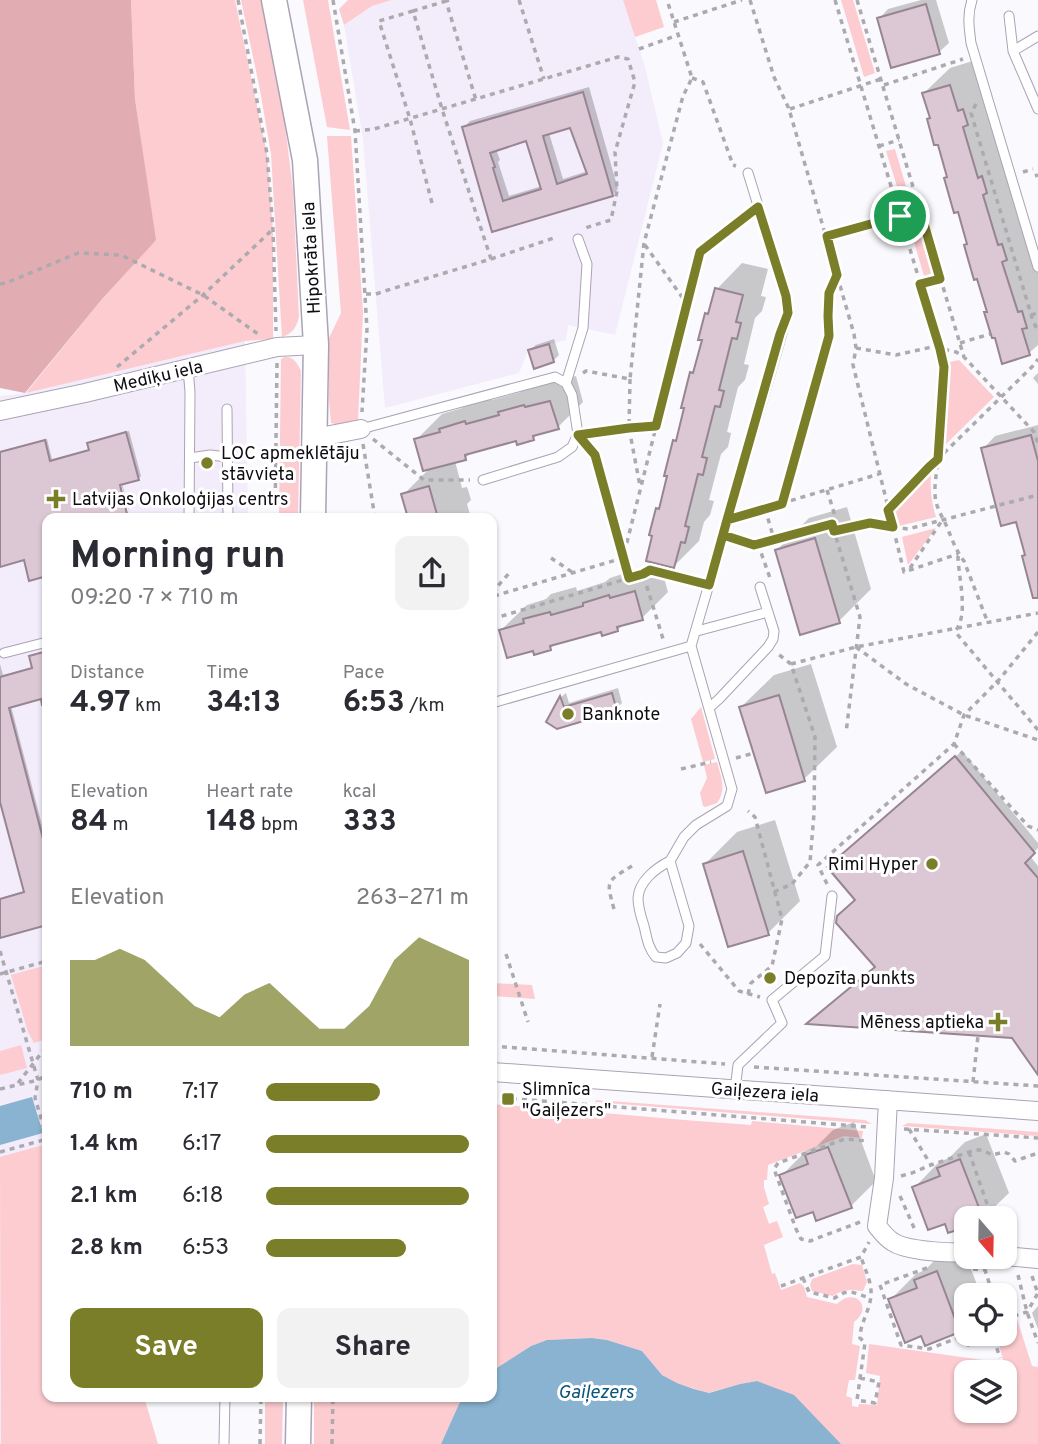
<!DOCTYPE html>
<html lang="en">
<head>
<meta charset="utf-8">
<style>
  body { margin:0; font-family:Overpass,sans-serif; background:#f2f2f3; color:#2b2b33; height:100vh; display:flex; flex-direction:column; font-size:26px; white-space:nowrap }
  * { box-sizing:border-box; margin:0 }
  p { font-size:23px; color:#7c7c81 }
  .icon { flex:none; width:38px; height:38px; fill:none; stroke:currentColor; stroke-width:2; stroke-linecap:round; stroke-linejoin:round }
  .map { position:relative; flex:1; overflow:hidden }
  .details { position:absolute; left:42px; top:513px; width:455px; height:889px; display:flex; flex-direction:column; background:#fff; border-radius:14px; box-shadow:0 2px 5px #0004 }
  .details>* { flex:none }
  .needle { width:46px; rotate:160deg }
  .controls { position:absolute; left:954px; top:1206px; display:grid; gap:14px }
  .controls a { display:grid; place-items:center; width:63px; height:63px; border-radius:14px; background:#fff; box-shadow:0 2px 5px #0004; font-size:35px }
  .pin { position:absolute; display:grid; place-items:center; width:60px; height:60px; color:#fff; margin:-30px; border:4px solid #fff; border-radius:50%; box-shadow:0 2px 7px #0007 }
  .round { display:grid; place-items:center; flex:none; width:74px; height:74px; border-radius:14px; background:#f2f2f3 }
  .overview { display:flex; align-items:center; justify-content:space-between; height:119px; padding:0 28px }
  h1 { font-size:38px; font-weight:700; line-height:52px }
  .metrics { display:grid; grid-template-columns:repeat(3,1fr); gap:10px; height:119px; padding:7px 28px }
  .metrics div { display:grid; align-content:center }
  .metrics b { font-size:30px; font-weight:700 }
  .metrics small { font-size:19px; font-weight:400 }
  .metrics p { font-size:19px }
  .chart { height:196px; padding:14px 28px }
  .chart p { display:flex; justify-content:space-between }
  .chart svg { width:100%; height:126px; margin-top:7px; fill:#7a7e28; opacity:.7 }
  .cta { display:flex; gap:14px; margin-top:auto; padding:14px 28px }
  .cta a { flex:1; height:80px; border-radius:14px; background:#7a7e28; color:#fff; font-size:28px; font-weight:700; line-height:80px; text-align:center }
  .cta a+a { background:#f2f2f3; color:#2b2b33 }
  ul { padding:0 28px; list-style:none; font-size:23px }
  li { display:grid; grid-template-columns:112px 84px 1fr; align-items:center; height:52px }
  li i { height:18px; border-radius:9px; background:#7a7e28 }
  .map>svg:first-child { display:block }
  .built { fill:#f3ecfb }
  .green { fill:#fcccd0; fill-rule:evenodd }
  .forest { fill:#e2adb2 }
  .water { fill:#89b3d1 }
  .shadow { fill:#0003; fill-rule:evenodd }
  .building { fill:#dbc8d4; stroke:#978591; stroke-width:2; fill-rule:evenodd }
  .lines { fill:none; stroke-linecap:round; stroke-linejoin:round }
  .lane-casing { stroke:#aba3b5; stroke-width:11 }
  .street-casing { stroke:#aba3b5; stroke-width:20 }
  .secondary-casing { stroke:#aba3b5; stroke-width:27 }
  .path { stroke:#acaaaf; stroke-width:3.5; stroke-dasharray:5 5; stroke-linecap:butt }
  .lane { stroke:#fff; stroke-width:9 }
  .street { stroke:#fff; stroke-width:18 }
  .secondary { stroke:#fff; stroke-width:24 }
  .route-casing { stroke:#fff; stroke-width:14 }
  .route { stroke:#7a7e28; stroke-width:9 }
  .poi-dot { fill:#7a7e28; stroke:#fff; stroke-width:2.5 }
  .labels { text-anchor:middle; stroke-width:6; stroke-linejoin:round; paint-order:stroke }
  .street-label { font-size:18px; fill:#0e0b11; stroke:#fff }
  .poi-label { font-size:18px; fill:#0e0b11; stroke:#fff; text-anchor:start }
  .water-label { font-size:19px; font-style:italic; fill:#09547b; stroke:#fff }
</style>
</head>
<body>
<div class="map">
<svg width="1038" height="1444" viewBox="0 0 1038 1444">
  <rect width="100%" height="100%" fill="#faf9fd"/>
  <path class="built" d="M392,0H623L644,63L663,143L615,335L568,325L566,340L528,350L519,373L385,408L363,139L344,25L372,6Z
    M245,341L248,518H47V1396L144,1397L158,1444H0V396L26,393Z"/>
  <path class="green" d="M131,0H235L267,154L273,230V339L245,341L26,393L103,298L155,239L135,99Z
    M241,0H261L283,109L293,190L299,317C296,328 293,333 282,337L271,154L260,90Z
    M303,0H328L350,130L327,127Z
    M348,0H392L372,6L344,25L339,9Z
    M623,0H656L664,27L635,37Z
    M841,0H853L875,73L864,77Z
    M327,136H351L363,312L358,420L339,425L331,423L329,400V338L341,313Z
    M895,149L912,207L904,209L886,151Z
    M916,219L932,273L924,276L908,221Z
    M285,357C294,357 297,363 301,371L298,518H279L281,359Z
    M959,360L994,397L945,445L950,362Z
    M931,472C930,488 931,502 936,517L899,526L893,510Z
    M936,528L908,565L902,537Z
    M701,707L715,759L703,762L691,719Z
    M717,762C721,777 727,789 717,803L705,807L703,806L700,793L707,778L704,765Z
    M47,965V1039L34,1043L28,1032L11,975Z
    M492,983L532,985L535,999L492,996Z
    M21,1045L27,1068L0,1075V1051Z
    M596,1100L865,1120L872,1124L595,1102Z
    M492,1104C578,1110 665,1119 751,1125L752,1121L863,1131L862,1138L844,1136L768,1165L767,1180H764V1187L769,1204L763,1207L769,1224L777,1221L783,1237L764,1245L772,1274L775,1273L781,1290L800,1283L804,1287L807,1297L837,1304C855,1286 874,1308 854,1322L852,1344L860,1346L855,1380H849L846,1396L852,1398V1406L858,1407L859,1404L877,1405L880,1376L866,1373L869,1344L1004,1363L997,1338L1010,1333L1007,1323L1017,1319L1032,1366L1038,1367V1444H841L757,1381L740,1384L708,1393L677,1383L662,1375L642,1351L607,1340L592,1338L547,1340L531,1346L492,1371ZM966,1372H1004V1410H966Z
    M908,1123L1038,1132V1136L902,1126Z
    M47,1144V1396L144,1397L158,1444H1L0,1157Z
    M853,1264L862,1265L867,1282L863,1291C850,1290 846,1288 833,1296L812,1291L810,1285L812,1279Z
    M265,1397H283L282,1444H265Z
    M314,1397H464L459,1404L441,1444H314Z"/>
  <path class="forest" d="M0,0H131L135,99L156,240L103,298L25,393L0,388Z"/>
  <path class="water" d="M32,1097L43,1133L0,1145V1106Z
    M592,1338L607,1340L642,1351L662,1375L677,1383L694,1389L709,1393L740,1384L757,1381L794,1395L841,1444H441L459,1404L464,1397L492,1396V1371L531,1346L547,1340Z"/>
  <path class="shadow" d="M921,0H936L949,43L939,52L879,19L888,9Z
    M976,60L983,86L988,85L992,98L988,102L1038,271V345L1029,353L986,313L988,310L924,93L950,68Z
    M589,87L618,189L612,195L494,229L464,127L470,121ZM571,125L588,171L563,179L549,133ZM527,139L542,186L509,196L498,162L500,160L496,149Z
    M742,263L768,269L761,296L766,297L762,311L755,318L744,364L749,365L745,380L738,387L727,432L731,433L728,447L721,454L709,500L714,501L710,515L704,522L699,541L673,567L658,509L662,505L674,441L679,436L692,373L696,368L704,339L707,314L711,309L717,289Z
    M554,339L559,355L553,361L530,350L536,345Z
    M1038,373V384L1033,378Z
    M576,376L583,402L558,427L539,432L533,439H517L472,452L465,458L455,461L462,488L467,487L469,493L471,500L467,504L471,518H410L403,495L431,467L416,440L442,414L462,408L466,404L491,397L492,400L521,392L525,387L550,380L551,383Z
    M1038,425V597L1017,520L983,449L995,436Z
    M129,431L141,476L138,479L122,483L131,518L119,476L116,477L127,518H47V574L30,578L25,558L0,565V451L47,439L52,459L91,449L89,443L92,441Z
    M847,507L871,589L839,621L777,550L809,518Z
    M661,567L668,592L642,618L624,623L618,630H602L556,642L550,649H534L501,630L527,605L546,599L551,594L576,587L577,591L605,582L610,578L635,570L636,574Z
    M47,651V696L11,706L47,844V923L0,936V898L26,891L0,795V664L3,675L34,667L31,657L34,654Z
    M811,664L837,747L804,779L741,707L774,675Z
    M618,688L622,703L616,709L549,722L561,697L566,693L569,703Z
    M962,751L1038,843V848L1030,856L1038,866V1066L1013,1037L877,967L857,900L835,861Z
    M775,820L800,901L768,933L705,864L737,832Z
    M854,1122L876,1181L851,1206L814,1210L781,1176L807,1150L817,1146L833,1130Z
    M986,1134L1009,1193L983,1218H966V1225L946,1222L914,1188L939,1162L949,1158L965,1142Z
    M941,1254L966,1256L981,1295H966V1324L959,1331L922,1334L890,1300L916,1274L925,1270Z
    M1038,1306V1329L1032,1313Z"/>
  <path class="building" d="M926,4L940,54L891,68L877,18Z
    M950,85L958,111L963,109L968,125L963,127L978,178L982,176L987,193L983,195L998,245L1002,244L1007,260L1002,262L1018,312L1022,311L1027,328L1022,329L1030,355L1002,364L995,338H992L984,312H987L977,279L974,280L964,245L967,244L958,212L954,213L944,178L947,177L938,145H934L927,119L930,118L922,93Z
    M583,92L613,196L492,232L462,127ZM570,128L587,174L557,184L543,136ZM526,141L541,189L503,201L493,168L495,167L490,153Z
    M715,288L743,295L736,322L741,323L737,339L732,338L719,390L724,391L720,407L715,406L702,457L707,458L703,475L698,474L685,526L689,527L685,543L681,542L674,568L646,561L652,536L649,535L656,508L659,509L667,476H664L673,440L676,441L684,408H681L690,372L693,373L702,340H698L705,313L708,314Z
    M549,344L554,362L534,369L528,350Z
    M550,401L559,429L533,436L534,440L517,445L516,441L465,455L466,460L423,471L414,439L440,432L439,429L465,421L466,424L499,415L498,412L524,405L525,407Z
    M126,432L139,480L120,485L128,518H47V576L29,581L24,560L0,567V452L45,440L50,461L89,450L87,443Z
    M1031,435L1038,461V598H1033L1022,556L1025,555L1016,522L1001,526L981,448Z
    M429,486L438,518H408L401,494Z
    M815,538L840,623L800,635L775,550Z
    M635,591L643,620L617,627L618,631L602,636L601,632L550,646L551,650L534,655L533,651L507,658L499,630L524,623L523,619L550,612L551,615L583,606V603L609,595L610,598Z
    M47,651V705H42L41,699L9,708L47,854V925L0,938V899L24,892L0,802V677L32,668L29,656Z
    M612,693L617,711L557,729L546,722L560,696L564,707Z
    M779,695L805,781L766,793L739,707Z
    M955,756L1035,853L1025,863L1038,878V1075L1012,1038L806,1024L875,967L836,923L837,916L855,900L827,867Z
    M743,851L769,935L728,947L703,864Z
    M828,1147L852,1208L816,1221L813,1212L796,1218L779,1175L808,1164L805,1155Z
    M960,1159L983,1218H966V1227L948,1233L945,1224L928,1230L912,1187L940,1176L937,1168Z
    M937,1271L960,1332L925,1346L921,1336L905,1343L888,1299L917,1288L914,1280Z"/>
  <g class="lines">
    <g class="lane-casing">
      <path id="lane" d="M972,0C967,15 969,27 971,43L1038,267
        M1009,16L1013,51L1038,109
        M1013,51L1038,36
        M188,368L190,392L189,518
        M566,383L583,328L587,264L578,239
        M227,409L228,518
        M361,429L555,377L566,383L572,395L578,434L572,447L558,457L483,480
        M190,458L210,455L228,457
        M697,631L768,612
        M4,653L47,642
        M492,703L691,646
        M709,708L719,699L768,647L773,639L774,631L760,587
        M670,861C656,868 639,881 638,898C638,907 641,917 644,926C647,938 648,948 656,957L666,958L677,953L686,943L689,926L670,861L684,837L696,825L727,806L732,789L691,646L788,313L786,296L748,173
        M735,1090L738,1065L782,1023L772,1000L825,956L832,896
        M224,1444L225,1396"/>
    </g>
    <g class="street-casing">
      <path id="street" d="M0,411L85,393L277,347L316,345
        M315,438L361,429
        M492,1072L1038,1111
        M888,1100L884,1178L877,1226C882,1232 886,1238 893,1242C908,1252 947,1252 966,1253
        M1004,1256L1038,1259"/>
    </g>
    <g class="secondary-casing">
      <path id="secondary" d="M274,0L305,160L316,345L313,518
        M298,1444L299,1396"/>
    </g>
    <path class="path" d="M238,0L267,154L273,230L276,331
      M333,0L355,131L367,329L362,412
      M449,0L446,1L476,100
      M519,0L544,79
      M750,0L774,77L789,109L854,334L856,348L853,365L904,572L958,554
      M835,0L940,349C946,382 941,425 938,458C937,473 933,488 936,502C939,513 945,521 949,532C953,542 957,552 964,561L988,623
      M857,0L964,357
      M413,11L379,21L410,119L432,203
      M674,22L742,0
      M639,49L678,35
      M692,78L703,82L733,165L736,166
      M884,85L963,59
      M976,104L971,113L1033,321L1038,331
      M790,109L881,79
      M355,131L374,129L618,57L628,59L635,82L615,152L617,191L611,220L585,228
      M879,146L899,140
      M1023,172L1033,169
      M1035,176L1038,175
      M828,236L920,210
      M645,245L687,304
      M491,259L554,238
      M0,284L6,283L78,253L121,255L203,295L258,334
      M921,284L940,279
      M366,294H376L388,290L491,259L442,109L413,11L446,1
      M1031,315L1038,313
      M960,343L990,334
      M856,348L896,355L932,347L956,352L964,357L1034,432L1038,443
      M117,367L203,295L271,231
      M583,373L586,371L630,379L644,243L683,96L692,78L667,0
      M630,379L629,428L640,486
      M656,427L700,252L747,216
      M373,439L424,480H470
      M363,444L375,518
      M586,445L595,455L629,578
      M827,490L835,516L832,524L860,617L846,733
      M782,504L829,336L828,316L829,293L837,276
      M765,509L774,539
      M888,510L928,467L938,459L1035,364L1038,359
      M743,515L879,474
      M275,518L277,363
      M834,531L870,523L908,529L1038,495
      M736,539L754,545L832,524
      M758,544L770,578
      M958,556C958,576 969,613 956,630L957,634L1038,730
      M551,558L572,572
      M910,568L941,522
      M643,574L650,570L697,582
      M494,596L623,558L656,427L629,428L590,433
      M492,604L496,588L511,571
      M492,619L643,574L664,642
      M856,647L906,684L964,715L1038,740
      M791,664L856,647L1038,613
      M954,744L1028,826L1038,830
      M736,758L754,753
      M681,769L711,762
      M827,884L818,865L954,744L964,715L998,681L1038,632
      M774,892L792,884L810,862L814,814L815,737L791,664L778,654
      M614,909C606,880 606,882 632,866
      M700,944L739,991L760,997
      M0,951L38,1080L35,1098L47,1139
      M506,954L528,1022
      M0,974L47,961
      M748,994L751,983L772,966L782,919L755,817L748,811
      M492,1046L725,1064
      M652,1057L660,1004
      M754,1067L1038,1086
      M973,1082L978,1036
      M18,1083L47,1046
      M0,1089L38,1080L47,1075
      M492,1097L868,1127
      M904,1129L1038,1138
      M909,1129L931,1165
      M0,1152L47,1139
      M969,1152L992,1218
      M901,1176L912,1173L931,1165L975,1150H982L992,1155L1004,1152L1009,1154L1015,1161L1038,1153
      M900,1196L915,1230
      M860,1222L810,1241L801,1239L796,1229L774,1169L778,1163L845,1139L868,1141
      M987,1259L985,1270L993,1295
      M927,1268L880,1285L901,1345L929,1349L965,1335L968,1345L993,1336
      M973,1269L985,1270
      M1018,1275L1027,1312L1038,1343
      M1032,1276L1038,1294
      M803,1278L809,1292L835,1298C848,1287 856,1294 870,1298
      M781,1286L861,1257L869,1242
      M1004,1319L1027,1312L1038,1293
      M1004,1327L1006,1331L1004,1332
      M1000,1334L993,1336L1000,1358
      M860,1378L879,1382L875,1403L857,1400L865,1343L860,1338C860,1322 872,1308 871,1291C871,1281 864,1267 861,1257
      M260,1444L261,1396
      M332,1444L333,1396"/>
    <use href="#lane" class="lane"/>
    <use href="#street" class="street"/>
    <use href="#secondary" class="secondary"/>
  </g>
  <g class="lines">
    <g class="route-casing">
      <path id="route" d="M900,216L827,236L837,275L829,293L828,316L829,336L782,504L727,520L709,585L650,570L643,574L629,578L595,455L578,435L629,428L656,426L700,252L758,207L786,296L788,313L780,334L727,520L723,535L754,545L832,524L834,531L870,523L893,527L888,510L929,467L938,459L944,367L940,349L920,284L940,279L920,210L900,216"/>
    </g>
    <use href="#route" class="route"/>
  </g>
  <g class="poi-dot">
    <circle cx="207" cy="463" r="7"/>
    <path d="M52.5 488.5h7v7h7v7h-7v7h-7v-7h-7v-7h7z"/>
    <circle cx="568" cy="714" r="7"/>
    <circle cx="932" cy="864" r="7"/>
    <circle cx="770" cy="978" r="7"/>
    <path d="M994.5 1011.5h7v7h7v7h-7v7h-7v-7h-7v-7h7z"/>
    <rect x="501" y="1092" width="14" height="14" rx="3.5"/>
  </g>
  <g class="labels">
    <g class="street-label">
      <text transform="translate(311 258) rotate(-93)" y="6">Hipokrāta iela</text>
      <text transform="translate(158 376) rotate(-13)" y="6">Mediķu iela</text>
      <text transform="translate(765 1092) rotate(4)" y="6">Gaiļezera iela</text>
    </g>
    <g class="poi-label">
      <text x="221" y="459">LOC apmeklētāju<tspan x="221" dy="21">stāvvieta</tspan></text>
      <text x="72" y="505">Latvijas Onkoloģijas centrs</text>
      <text x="582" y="720">Banknote</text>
      <text x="918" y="870" text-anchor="end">Rimi Hyper</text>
      <text x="784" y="984">Depozīta punkts</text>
      <text x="984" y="1028" text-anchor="end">Mēness aptieka</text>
      <text x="522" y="1095">Slimnīca<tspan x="522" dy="21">"Gaiļezers"</tspan></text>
    </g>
    <g class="water-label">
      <text x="596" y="1398">Gaiļezers</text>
    </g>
  </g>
</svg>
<div class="controls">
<a><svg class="needle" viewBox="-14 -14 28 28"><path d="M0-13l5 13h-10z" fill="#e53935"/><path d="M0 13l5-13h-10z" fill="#7c7c81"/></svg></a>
<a><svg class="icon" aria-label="locate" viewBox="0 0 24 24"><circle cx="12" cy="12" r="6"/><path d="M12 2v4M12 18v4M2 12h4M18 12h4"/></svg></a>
<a><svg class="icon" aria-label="layers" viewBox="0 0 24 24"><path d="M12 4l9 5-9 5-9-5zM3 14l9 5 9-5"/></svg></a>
</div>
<div class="pin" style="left:900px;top:216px;background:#1e9e55"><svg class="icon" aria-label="arrive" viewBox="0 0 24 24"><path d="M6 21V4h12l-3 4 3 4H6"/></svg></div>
<section class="details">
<div class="overview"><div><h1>Morning run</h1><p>09:20 · 7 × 710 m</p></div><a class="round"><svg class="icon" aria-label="share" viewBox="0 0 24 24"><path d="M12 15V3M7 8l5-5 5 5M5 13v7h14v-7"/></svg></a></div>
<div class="metrics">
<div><p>Distance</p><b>4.97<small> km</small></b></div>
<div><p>Time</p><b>34:13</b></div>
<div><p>Pace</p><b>6:53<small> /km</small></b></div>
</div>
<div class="metrics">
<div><p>Elevation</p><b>84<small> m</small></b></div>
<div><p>Heart rate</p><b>148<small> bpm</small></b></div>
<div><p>kcal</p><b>333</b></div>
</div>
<div class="chart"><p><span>Elevation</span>263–271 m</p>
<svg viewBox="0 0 160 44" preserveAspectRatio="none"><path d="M0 44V14L10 14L20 10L30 14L40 22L50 30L60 34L70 26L80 22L90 30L100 38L110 38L120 30L130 14L140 6L150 10L160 14V44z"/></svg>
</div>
<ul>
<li><b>710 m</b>7:17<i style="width:56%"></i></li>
<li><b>1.4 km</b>6:17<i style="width:100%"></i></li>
<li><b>2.1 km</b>6:18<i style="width:100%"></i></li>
<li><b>2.8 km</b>6:53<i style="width:69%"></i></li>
</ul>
<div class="cta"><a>Save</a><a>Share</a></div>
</section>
</div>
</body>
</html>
